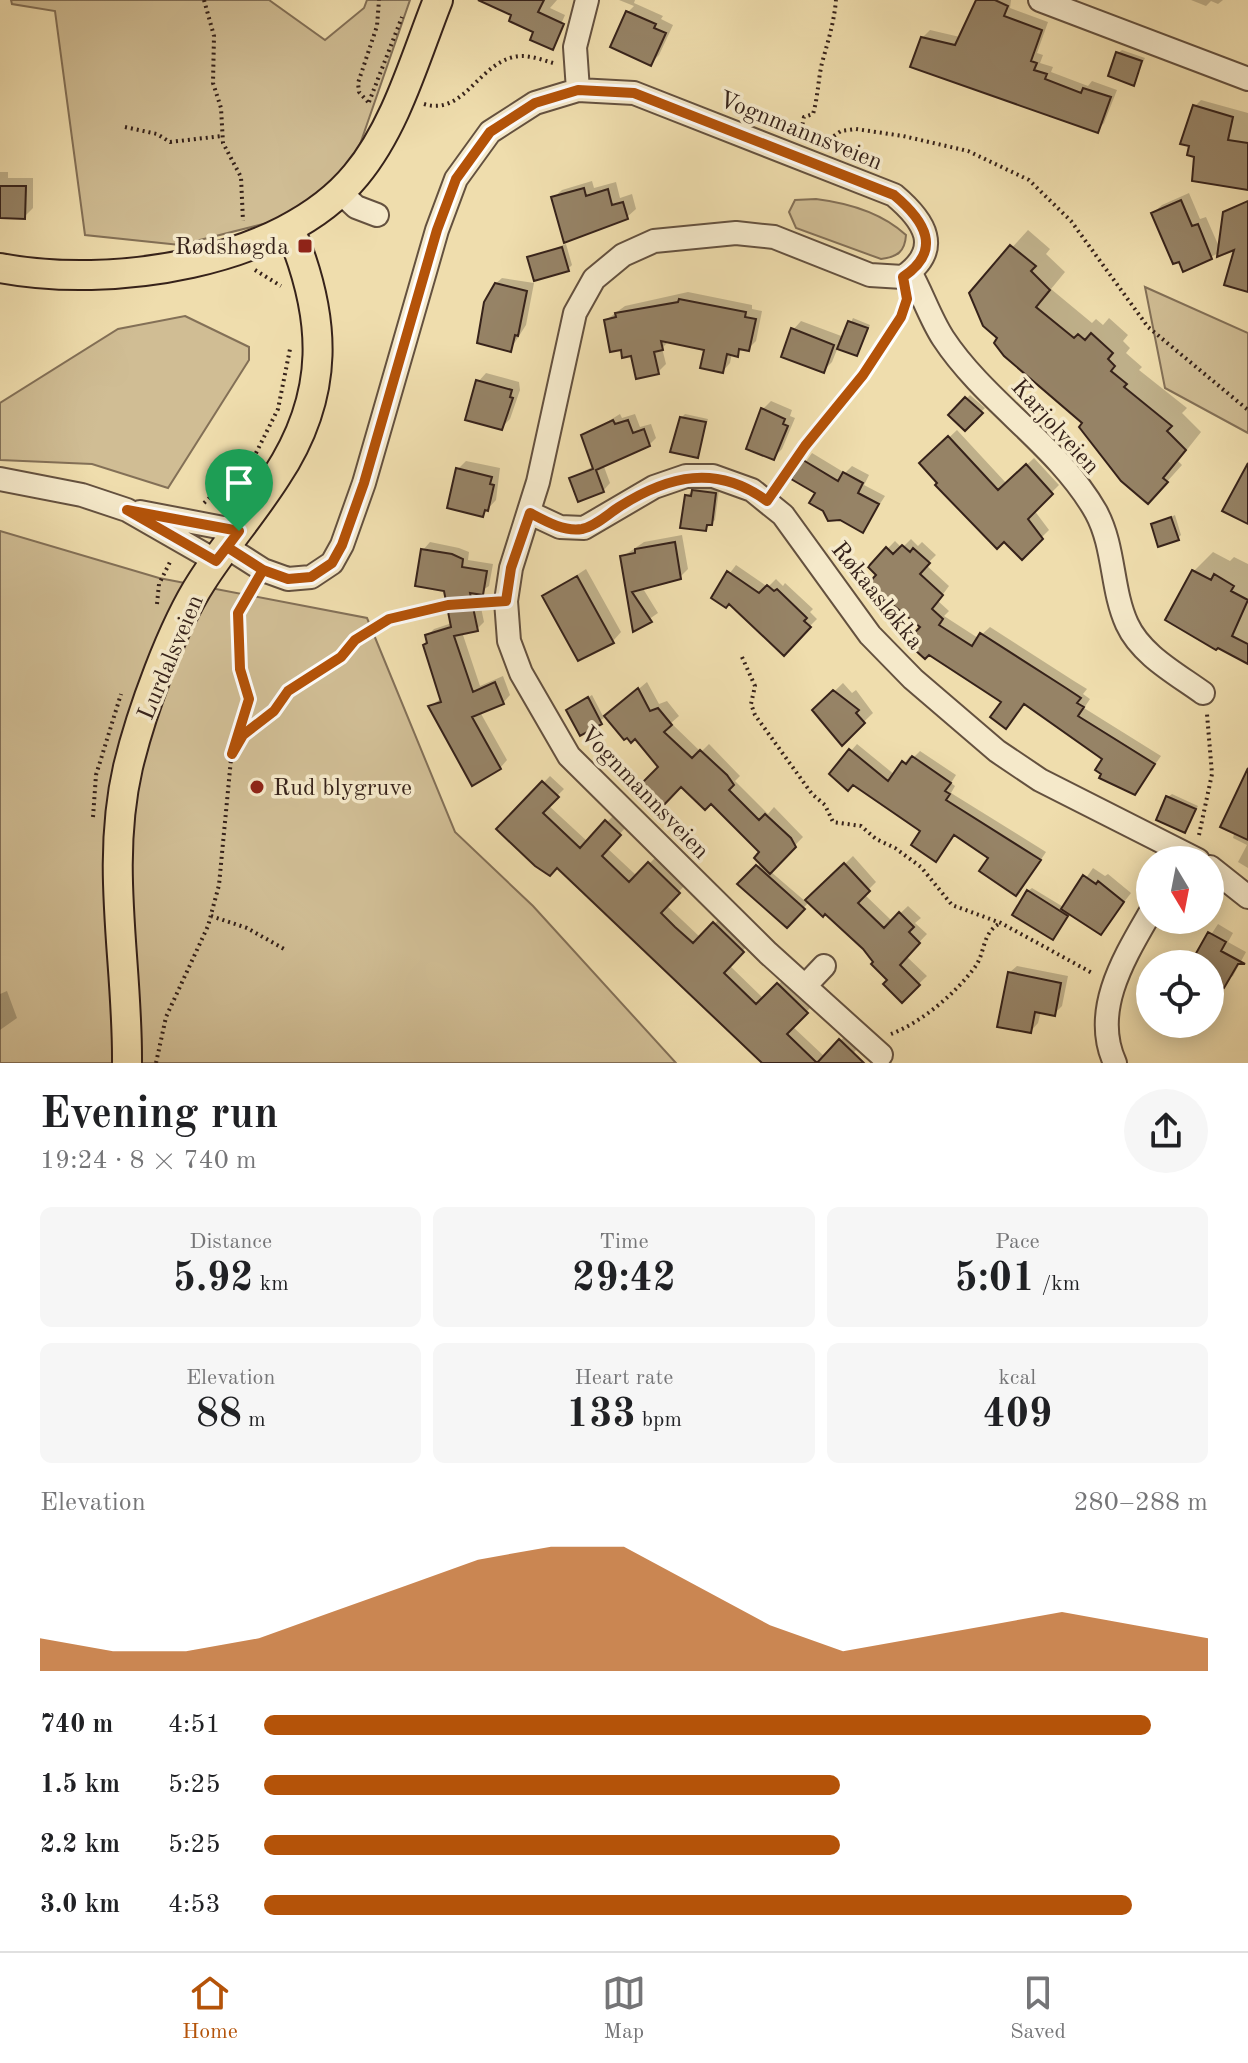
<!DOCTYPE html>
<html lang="en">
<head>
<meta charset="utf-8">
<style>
  body { margin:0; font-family:"Old Standard TT",serif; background:#f6f6f6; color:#202124; height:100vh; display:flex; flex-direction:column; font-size:30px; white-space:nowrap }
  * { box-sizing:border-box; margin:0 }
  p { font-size:26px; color:#757577 }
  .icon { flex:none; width:44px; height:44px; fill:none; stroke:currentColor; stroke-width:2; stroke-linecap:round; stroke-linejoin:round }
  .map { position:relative; height:1063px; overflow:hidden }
  .side { display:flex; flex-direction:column; background:#fff; flex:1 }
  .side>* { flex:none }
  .needle { width:52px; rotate:170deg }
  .fabs { position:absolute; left:1136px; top:846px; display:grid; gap:16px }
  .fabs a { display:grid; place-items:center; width:88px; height:88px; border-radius:50%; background:#fff; box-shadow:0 4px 20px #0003; font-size:40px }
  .pin { position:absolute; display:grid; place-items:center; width:68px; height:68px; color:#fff; margin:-82px -34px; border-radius:50% 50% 50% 0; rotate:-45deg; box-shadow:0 0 8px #0007 }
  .pin .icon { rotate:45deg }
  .round { display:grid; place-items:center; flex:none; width:84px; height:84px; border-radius:42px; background:#f6f6f6 }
  .head { display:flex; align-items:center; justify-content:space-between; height:136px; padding:0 40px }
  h1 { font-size:44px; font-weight:600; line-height:60px }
  .stats { display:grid; grid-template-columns:repeat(3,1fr); gap:12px; height:136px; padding:8px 40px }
  .stats div { display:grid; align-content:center; border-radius:12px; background:#f6f6f6; text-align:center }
  .stats b { font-size:40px; font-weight:600 }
  .stats small { font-size:22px; font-weight:400 }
  .stats p { font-size:22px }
  .chart { height:224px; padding:16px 40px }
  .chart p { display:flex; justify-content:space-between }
  .chart svg { width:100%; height:144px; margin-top:8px; fill:#b45309; opacity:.7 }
  ul { padding:0 40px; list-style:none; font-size:26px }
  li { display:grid; grid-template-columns:128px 96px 1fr; align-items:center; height:60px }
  li i { height:20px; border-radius:10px; background:#b45309 }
  .tabs { display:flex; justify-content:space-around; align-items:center; height:112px; border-top:2px solid #e0e0e0; background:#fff; font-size:22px; color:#757577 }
  .tabs a { display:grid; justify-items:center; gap:4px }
  .tabs .current { color:#b45309 }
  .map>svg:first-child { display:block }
  .green { fill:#d0bd94; stroke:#837057; stroke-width:2 }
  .shadow { fill:#0003 }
  .building { fill:#968366; stroke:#36221a; stroke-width:2 }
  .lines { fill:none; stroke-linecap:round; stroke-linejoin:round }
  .minor-casing { stroke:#64513f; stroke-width:26 }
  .major-casing { stroke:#36221a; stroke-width:32 }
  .path { stroke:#36221a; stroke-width:4; stroke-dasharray:2 4; stroke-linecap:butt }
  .minor { stroke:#f5e9ca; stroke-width:22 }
  .major { stroke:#efddad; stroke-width:28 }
  .route-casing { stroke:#fff; stroke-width:16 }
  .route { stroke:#b45309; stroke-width:10 }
  .poi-dot { fill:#8f2418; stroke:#f5e9ca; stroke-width:3 }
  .labels { text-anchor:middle; stroke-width:7; stroke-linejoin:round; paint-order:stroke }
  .street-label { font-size:24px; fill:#36221a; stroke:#f5e9ca }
  .poi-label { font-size:24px; fill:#36221a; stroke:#f5e9ca; text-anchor:end }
</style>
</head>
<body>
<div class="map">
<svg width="1248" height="1063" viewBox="0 0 1248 1063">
  <rect width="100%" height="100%" fill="#efddad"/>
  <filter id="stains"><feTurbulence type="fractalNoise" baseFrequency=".0025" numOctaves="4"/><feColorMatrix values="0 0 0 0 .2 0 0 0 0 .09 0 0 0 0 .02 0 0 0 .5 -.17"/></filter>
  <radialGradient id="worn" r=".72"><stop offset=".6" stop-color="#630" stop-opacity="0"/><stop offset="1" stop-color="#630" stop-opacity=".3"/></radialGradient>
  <path class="green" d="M11,0H269L325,40L364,8L367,0H410L339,205L180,245L85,235L55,11L12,4Z
    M816,199C848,203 882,213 906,235C905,252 897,257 881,259L796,228L789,212L795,200Z
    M1145,287L1248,333V433L1165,388Z
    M185,316L249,347V360L168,488L92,464L0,460V403L118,329Z
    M0,531L159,578L367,618L455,832L533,906L676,1063H0Z"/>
  <path class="shadow" d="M502,0H557L550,8L565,15L555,38L536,31Z
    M619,0H635L634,3L663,16L661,19L673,25L659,55L651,63L628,12L634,6Z
    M979,0H1011L1010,8L1048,22L1037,53L1043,55L1040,63L1053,67L1051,72L1088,86L1092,81L1117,90L1104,123L1097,130L922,38L930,30L960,37Z
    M1191,0H1223L1218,4L1211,1L1206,6Z
    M1122,50L1145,58L1133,83L1118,53Z
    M1201,100L1248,113V188L1195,106Z
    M0,172H8V178H33V208L24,217L0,216Z
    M592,181L594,188L616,182L620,198L632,194L636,209L627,217L553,198L562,190Z
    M1189,193L1200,219L1206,217L1220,249L1225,213L1248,201V237L1211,257L1153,213L1162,205Z
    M1028,230L1050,249L1046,254L1065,272L1051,289L1092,323L1096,319L1103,325L1109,318L1128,335L1123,341L1130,348L1126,353L1142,367L1139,370L1187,408L1182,413L1201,432L1178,461L1182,465L1164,485L1085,423L1000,338L971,293Z
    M566,244L572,265L568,269L529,258Z
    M502,278L534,283L526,325L510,350L493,286Z
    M688,292L752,305V309L762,311L756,341L748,349L732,353L730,363L723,371L706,348L669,341L662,348L666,364L658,372L633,354L606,320L625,306Z
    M853,318L870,325L860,350L856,354L838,347L832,362L823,371L793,330L801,321L844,337Z
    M486,373L519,382L520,390L510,419L501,428L478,382Z
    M970,395L985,408L965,428L951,415Z
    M771,401L792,410L790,416L795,418L782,449L773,458L763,409Z
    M620,414L622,418L635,414L640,427L651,424L656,438L649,445L603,464L610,483L603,491L571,478L594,466L584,436Z
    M685,414L708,419L697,456L681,418Z
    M957,430L1007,484L1034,458L1059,485L1034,510L1049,530L1022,557L922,463Z
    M812,453L845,473L852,466L869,475L864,485L885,496L863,530L817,492L794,478Z
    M466,461L500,468L496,500L482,515L458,469Z
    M698,487L719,490L715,520L705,529L686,496Z
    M1175,515L1181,535L1178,538L1153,525Z
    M682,535L688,569L680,577L642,587L658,613L635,629L622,557L644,542Z
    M911,539L918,546L922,542L936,555L926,565L949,586L938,601L949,611L944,616L978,638L990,627L1074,681L1087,689L1083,694L1090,699L1084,708L1161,756L1135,793L1101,778L1105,758L1025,702L1006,726L1004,701L923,627L870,567L895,541L902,548Z
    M430,542L459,548L469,552L468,560L493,564L489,586L478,593L484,622L477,629L462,632L480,686L503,676L510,695L503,703L480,712L507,760L500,768L430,706L442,698L427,636L434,629L452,623L445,589L423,550Z
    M1213,552L1230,561L1234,557L1248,564V662L1168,620L1194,571Z
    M736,565L768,587L776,579L783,586L785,583L813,609L810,612L817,619L783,653L729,602L715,593Z
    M586,569L621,632L613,641L545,596Z
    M647,682L659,704L667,701L679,716L671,723L701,752L709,744L740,776L735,781L768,814L774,807L803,837L770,871L806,902L853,856L876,882L864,894L892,921L908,906L921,918L915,923L927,934L906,956L927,976L902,1000L876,962L825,911L809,902L787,925L740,884L761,863L762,852L711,801L660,767L635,737L607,716L581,733L568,710L592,695L604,718Z
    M843,683L852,693L856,690L873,713L842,743L815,710Z
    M857,744L895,775L910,756L913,758L920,751L956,775L951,783L955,786L951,793L1046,852L1023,887L1016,894L991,857L955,834L936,859L923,831L851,751Z
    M550,776L564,789L548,805L588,842L614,815L626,827L607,848L637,876L656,857L685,885L666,905L682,920L701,938L721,917L749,944L729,965L764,999L785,978L813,1005L792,1026L825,1057L844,1037L857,1049L844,1063H764L557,865L499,829Z
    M1248,781V868L1238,862L1247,845L1233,838Z
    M1172,794L1198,806L1185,831L1168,797Z
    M1093,868L1105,876L1108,874L1131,893L1101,932L1070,913L1057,934L1028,891L1032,888L1065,908Z
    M1218,924L1233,933L1228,942L1246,952L1233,976L1216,986L1210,983V964H1192Z
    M1017,966L1068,976L1062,1006L1054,1014L1041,1011L1038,1023L1031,1031L1009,973Z
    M7,991L17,1018L0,1030V994Z"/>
  <path class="building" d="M478,0H544L538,12L564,24L553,50L530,40L533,32L509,21L511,15Z
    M976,0H995L1008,6L1004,16L1042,30L1031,61L1037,63L1034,70L1047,74L1045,79L1081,93L1083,88L1111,97L1098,133L910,67L921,37L955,45Z
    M626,11L656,24L654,28L666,33L651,66L610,47Z
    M1116,52L1142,61L1134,86L1108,76Z
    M1193,105L1233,117L1228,140L1248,143V190L1192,181L1194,157L1187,155L1189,146L1180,144Z
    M0,186H26L25,219L0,218Z
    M584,188L586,196L608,189L612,205L623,202L628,219L564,243L551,197Z
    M1181,200L1192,226L1198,224L1212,259L1183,272L1179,262L1173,264L1151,213Z
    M1248,201V292L1224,285L1234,250L1217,257L1223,212Z
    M1010,245L1036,266L1031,271L1050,290L1036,307L1074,338L1078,334L1085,340L1091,333L1113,353L1108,359L1115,366L1111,371L1127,384L1124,387L1172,426L1167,431L1186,450L1163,478L1168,482L1148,504L1121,481L1079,427L1082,423L1004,356L994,343L997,338L983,326L969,293Z
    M562,247L569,271L534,281L527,257Z
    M495,283L527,291L518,336L515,335L511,352L477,343L484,302Z
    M679,299L746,312L745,317L756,319L749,351L739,349L738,357L727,354L723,373L700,368L704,350L661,341L663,350L654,352L659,374L636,379L631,356L622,358L621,350L610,352L604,320L616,317L615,313L678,302Z
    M848,321L868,328L857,356L837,349Z
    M791,328L834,345L824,373L781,357Z
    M476,380L512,390L510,397L513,398L502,430L465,420Z
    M965,397L983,413L965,431L948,415Z
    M761,408L785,419L783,424L788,426L774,460L746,449Z
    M680,417L706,422L698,458L670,452Z
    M613,420L615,424L628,420L633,433L644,429L650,446L596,470L604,492L578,502L569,478L593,469L581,435Z
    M948,436L998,490L1026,464L1053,494L1028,519L1043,539L1022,560L1004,542L997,549L935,485L937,483L919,463Z
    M803,460L838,481L843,472L863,483L858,493L879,504L863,533L840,520L828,521L823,511L809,503L815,493L791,479Z
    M1248,463V524L1222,511Z
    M456,468L492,477L490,484L494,485L488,511L485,510L483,517L447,508Z
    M692,490L716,493L712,525H707L706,531L680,528L685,495L691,496Z
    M1171,517L1179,540L1158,547L1151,524Z
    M675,542L681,579L632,592L652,622L633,632L620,556L635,553V549Z
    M902,545L910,552L913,548L930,563L920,574L943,595L932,609L943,619L939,625L972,646L980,633L1066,688L1081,698L1077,703L1084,707L1078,716L1155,764L1135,795L1099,778L1101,774L1095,770L1102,759L1024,704L1006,729L990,717L1001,702L929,655L925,659L906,642L920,627L893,605L888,610L864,588L876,575L868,567L886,547L893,554Z
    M421,549L452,554L463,559L462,567L487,571L483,595L470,593L478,631L454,636L473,692L495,682L504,704L472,717L501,769L472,786L428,706L441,702L423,645L427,643L425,635L451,627L444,591L415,586Z
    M1192,570L1211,580L1214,574L1234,586L1231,591L1248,600L1232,636L1248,644V664L1218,648L1216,650L1165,620Z
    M727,571L759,593L767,585L774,591L777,589L807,618L804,621L811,627L784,656L729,604L726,608L711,598Z
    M577,576L614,643L578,661L542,596Z
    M638,688L650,711L658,708L672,725L664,732L692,758L700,750L727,775L734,785L729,790L759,820L765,814L791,838L796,847L770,874L754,858L759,852L711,804L705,810L681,787L661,808L639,786L658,767L635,739L631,743L627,738L624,740L604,716Z
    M833,690L859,710L856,713L865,723L842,746L812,710Z
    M588,697L602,724L580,736L566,710Z
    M849,749L888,781L902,761L906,764L912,756L951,783L945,791L950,794L946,800L1041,860L1016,896L979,871L988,858L954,835L936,862L911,845L920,831L853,785L848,791L829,774Z
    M1248,768V840L1220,827Z
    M542,781L559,797L543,813L580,848L605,820L621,835L602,856L629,882L648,862L680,893L661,913L675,927L693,943L713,922L744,952L724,973L756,1004L777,983L808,1013L787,1034L817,1063L839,1039L864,1063H762L557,868L550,876L535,866L496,829Z
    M1166,796L1196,809L1185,833L1156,820Z
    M844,863L870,891L858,903L884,928L899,912L914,927L909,932L920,943L900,965L920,985L902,1003L883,984L887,980L871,964L873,962L863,949L825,914L823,917L805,900Z
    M756,865L805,909L787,928L737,884Z
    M1083,875L1096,884L1098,881L1124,902L1101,935L1061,909Z
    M1027,890L1068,916L1053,940L1012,915Z
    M1208,932L1226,942L1221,951L1245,964H1238L1224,988L1210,980V964H1190Z
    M1008,972L1061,983L1055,1016L1035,1012L1031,1033L997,1027Z"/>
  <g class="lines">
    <g class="minor-casing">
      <path id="minor" d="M1040,0L1248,79
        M578,90L575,47L587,0
        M340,192L356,207L377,215
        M910,272C922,293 930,318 943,338C985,402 1058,445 1096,512C1115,547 1111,589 1127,624C1141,655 1177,674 1203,693
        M0,479L82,495L127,510L216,561
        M140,512L239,531
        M530,513L560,527L584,528L654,487L686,476H713L752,490L783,515L870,635L913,679L997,751L1040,780L1198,860
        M227,547L263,570L288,579L311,577L332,563L342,545L364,483L437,230L456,179L490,132L535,103L578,90L634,93L894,195C925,221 943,249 903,277L870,275L774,237L736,233L654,241L623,255L594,279L575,313L538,482L511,568L506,601L509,641L521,673L569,756L768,953L881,1055
        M1210,867L1248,897
        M805,986L824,966
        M1115,1063C1091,1011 1124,958 1150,913"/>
    </g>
    <g class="major-casing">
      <path id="major" d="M0,268C109,289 282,265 356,175C396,127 415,58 438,0
        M127,1063C128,963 105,867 128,767C141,713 172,627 202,581C225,545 253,513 276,477C331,394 327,318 290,229"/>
    </g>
    <path class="path" d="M204,0L214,36L213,83L221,108L223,143L241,177L243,221
      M368,102L359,92L358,83L377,26L379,0
      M369,102L402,17
      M424,104C466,117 480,57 522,56C532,56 543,60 553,63
      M125,127L157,134L170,142L222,136
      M800,136L804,117L813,114C818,97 818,80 822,63C828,41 834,23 836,0
      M824,143L841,131L856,129L903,136L968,151L1029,180L1071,221L1148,327L1248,410
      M255,270L281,286
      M779,486L805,446L863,375L903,311
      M204,503L255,455L278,409L290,349
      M157,604L159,584L171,560
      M742,657L755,686L751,704L755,715L812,794L825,805L833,822L861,826L876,839L895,848L921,867L952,905L1001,923L1094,974
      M235,748L243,735L274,711L288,691L389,619L448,605L486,603
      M93,817L96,775L121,694
      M1199,835L1212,774L1207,714
      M211,916L247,928L286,950
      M891,1034C922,1022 955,994 975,967C985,954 982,933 999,924
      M156,1063L166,1017L208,926L219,885L231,759L249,699L240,669L237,624L241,603L250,588"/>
    <use href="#minor" class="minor"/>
    <use href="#major" class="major"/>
  </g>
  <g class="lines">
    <g class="route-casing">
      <path id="route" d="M239,531L127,510L216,561L227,547L263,570L238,613L240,669L249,699L232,754L243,735L274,711L288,691L341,657L355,640L389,619L448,605L506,601L511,568L530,513C545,521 564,532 582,529C596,526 608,514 619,507C669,475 717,464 767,501L805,446L863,375L901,317L907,299L903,277C943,250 925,221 894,195L634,93L578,90L535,103L490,132L456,179L437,230L364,483L342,545L332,563L311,577L288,579L263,570L227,547L239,531"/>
    </g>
    <use href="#route" class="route"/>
  </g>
  <g class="poi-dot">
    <rect x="297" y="238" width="16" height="16" rx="4"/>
    <circle cx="257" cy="787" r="8"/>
  </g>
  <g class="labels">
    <g class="street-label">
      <text transform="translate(801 130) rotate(22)" y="8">Vognmannsveien</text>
      <text transform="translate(1056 426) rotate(48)" y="8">Karjolveien</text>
      <text transform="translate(878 595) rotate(51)" y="8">Røkaasløkka</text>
      <text transform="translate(170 657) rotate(-67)" y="8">Lurdalsveien</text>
      <text transform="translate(645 792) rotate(46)" y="8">Vognmannsveien</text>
    </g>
    <g class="poi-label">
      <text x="289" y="254">Rødshøgda</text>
      <text x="273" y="795" text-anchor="start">Rud blygruve</text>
    </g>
  </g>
  <rect width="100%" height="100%" filter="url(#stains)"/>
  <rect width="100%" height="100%" fill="url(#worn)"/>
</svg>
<div class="fabs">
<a><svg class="needle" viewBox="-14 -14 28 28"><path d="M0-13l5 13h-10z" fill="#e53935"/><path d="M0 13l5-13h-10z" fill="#757577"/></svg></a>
<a><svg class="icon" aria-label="locate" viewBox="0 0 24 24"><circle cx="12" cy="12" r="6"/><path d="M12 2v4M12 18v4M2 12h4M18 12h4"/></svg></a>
</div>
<div class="pin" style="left:239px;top:531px;background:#1e9e55"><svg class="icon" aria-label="arrive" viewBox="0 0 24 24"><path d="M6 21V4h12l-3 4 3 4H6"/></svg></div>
</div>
<section class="side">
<div class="head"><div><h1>Evening run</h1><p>19:24 · 8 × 740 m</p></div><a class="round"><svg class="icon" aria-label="share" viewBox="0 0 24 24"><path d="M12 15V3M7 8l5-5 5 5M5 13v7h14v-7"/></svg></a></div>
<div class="stats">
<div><p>Distance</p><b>5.92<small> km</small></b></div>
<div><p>Time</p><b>29:42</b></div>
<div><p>Pace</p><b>5:01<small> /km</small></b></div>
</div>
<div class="stats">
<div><p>Elevation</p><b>88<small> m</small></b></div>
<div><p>Heart rate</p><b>133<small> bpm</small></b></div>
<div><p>kcal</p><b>409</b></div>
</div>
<div class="chart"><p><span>Elevation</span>280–288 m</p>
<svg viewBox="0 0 160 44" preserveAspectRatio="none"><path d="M0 44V34L10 38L20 38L30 34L40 26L50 18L60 10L70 6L80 6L90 18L100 30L110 38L120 34L130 30L140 26L150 30L160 34V44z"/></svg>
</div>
<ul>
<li><b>740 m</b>4:51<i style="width:94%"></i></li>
<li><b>1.5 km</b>5:25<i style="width:61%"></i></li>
<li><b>2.2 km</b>5:25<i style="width:61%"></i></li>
<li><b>3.0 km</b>4:53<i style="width:92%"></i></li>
</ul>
</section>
<nav class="tabs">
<a class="current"><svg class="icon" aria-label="home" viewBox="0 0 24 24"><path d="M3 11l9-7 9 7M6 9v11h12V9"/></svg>Home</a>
<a><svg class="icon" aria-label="map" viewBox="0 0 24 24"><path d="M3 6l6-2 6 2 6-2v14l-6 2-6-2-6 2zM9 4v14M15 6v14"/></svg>Map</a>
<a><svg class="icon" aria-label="saved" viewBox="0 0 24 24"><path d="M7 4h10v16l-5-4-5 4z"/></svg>Saved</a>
</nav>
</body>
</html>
